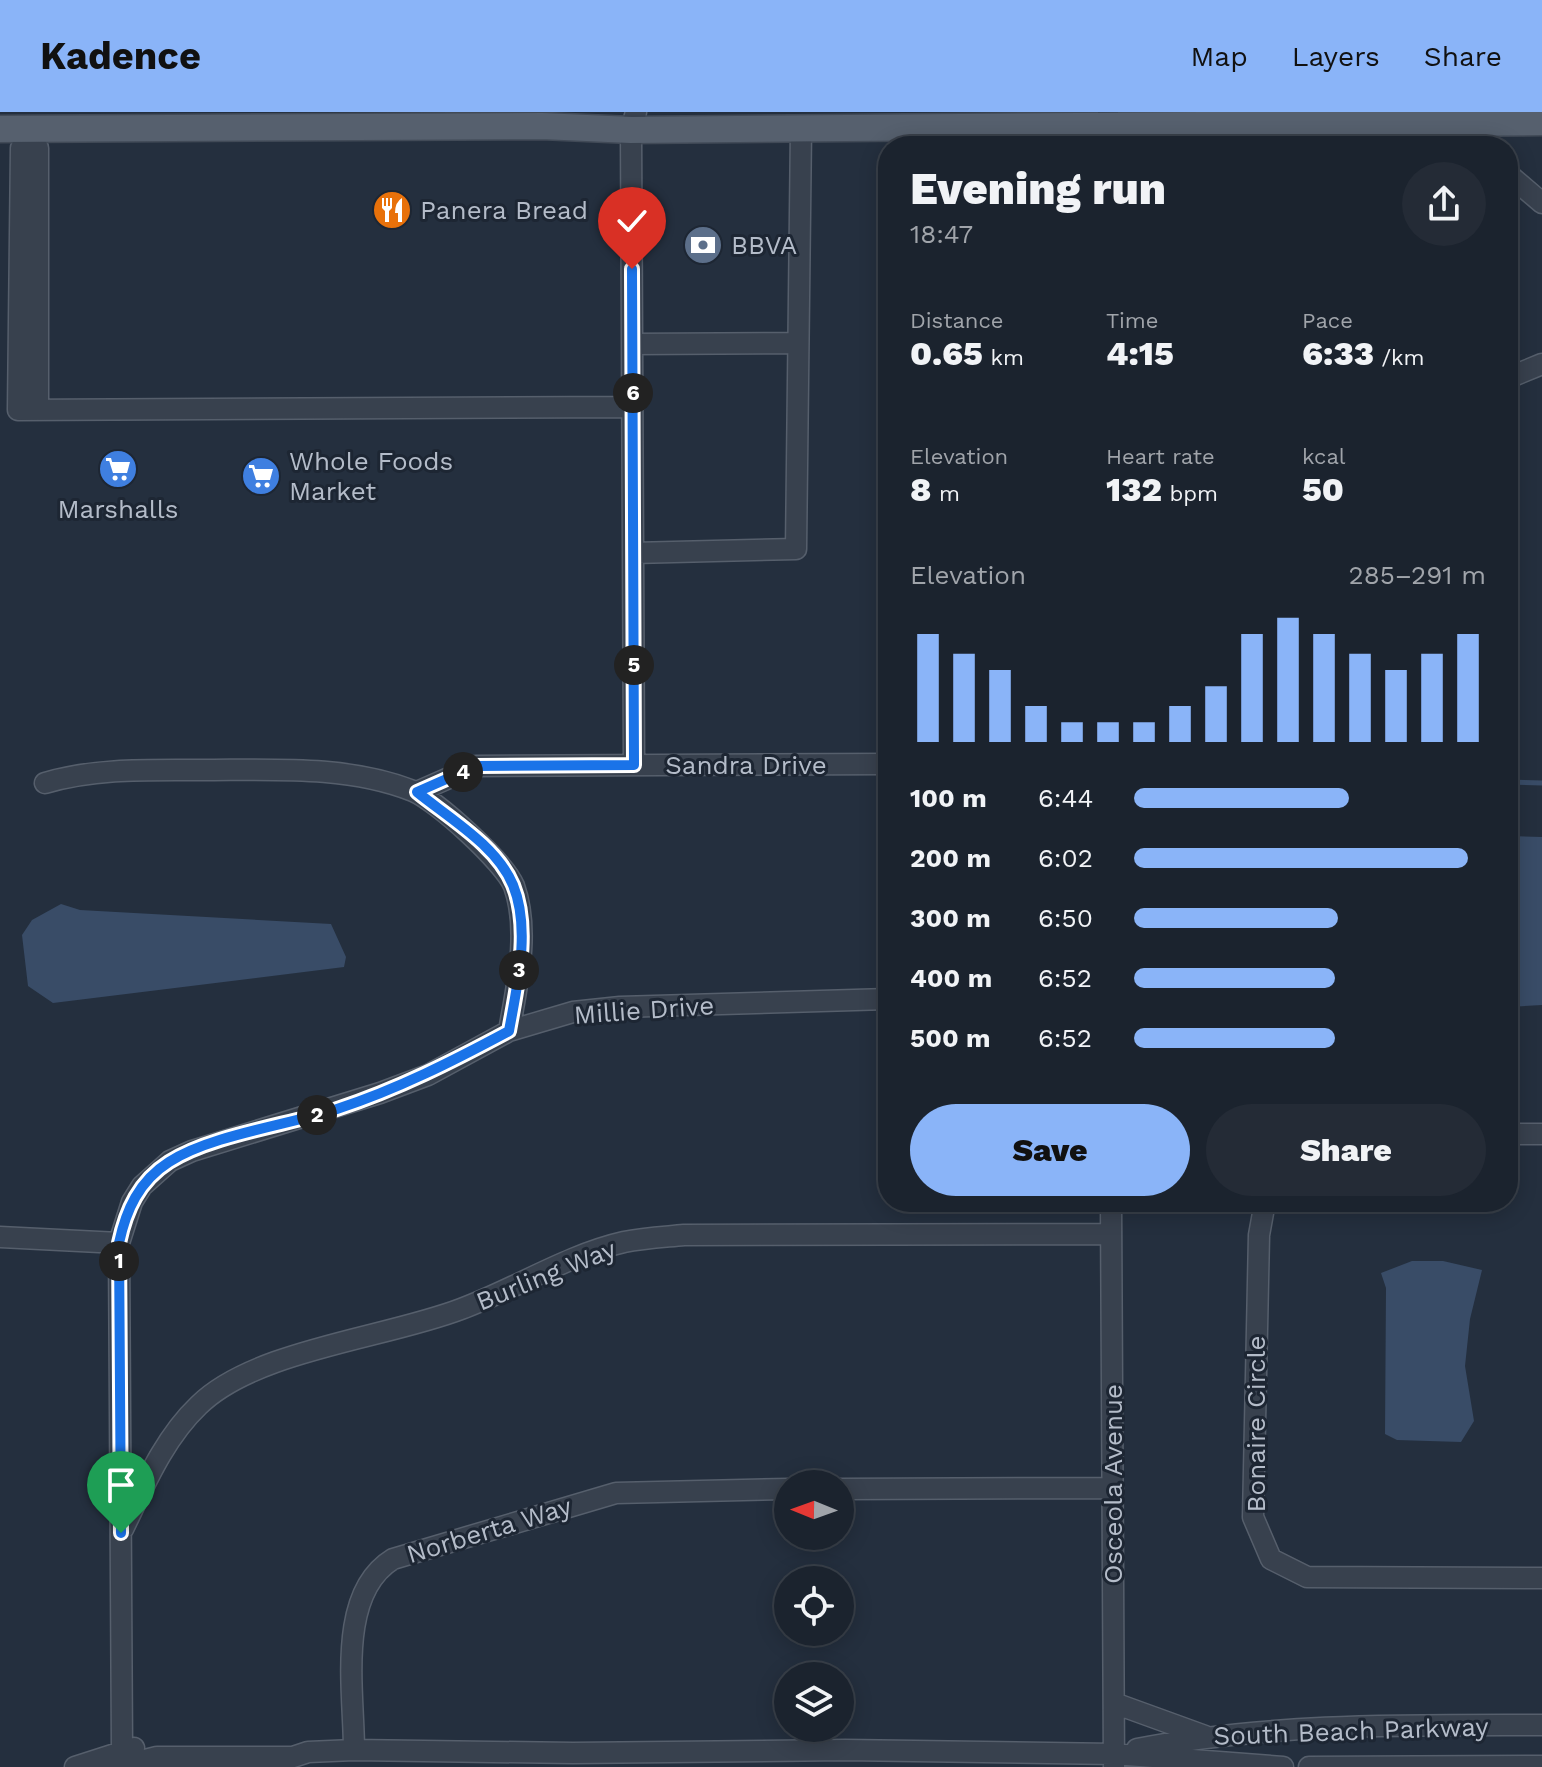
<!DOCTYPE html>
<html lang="en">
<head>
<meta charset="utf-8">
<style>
  body { margin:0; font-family:"Work Sans",sans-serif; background:#242b36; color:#f1f3f6; height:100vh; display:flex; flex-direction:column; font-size:30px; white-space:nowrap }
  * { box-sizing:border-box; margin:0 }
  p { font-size:26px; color:#a0a4aa }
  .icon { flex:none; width:44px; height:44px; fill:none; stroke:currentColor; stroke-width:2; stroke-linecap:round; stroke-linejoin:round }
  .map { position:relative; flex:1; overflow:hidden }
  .details { position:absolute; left:878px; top:24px; width:640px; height:1076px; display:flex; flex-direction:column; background:#1b232e; border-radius:32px; box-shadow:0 4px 20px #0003,0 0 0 2px #39404a }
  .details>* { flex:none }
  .needle { width:52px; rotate:271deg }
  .tools { position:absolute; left:774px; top:1358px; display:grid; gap:16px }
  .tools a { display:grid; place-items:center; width:80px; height:80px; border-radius:50%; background:#1b232e; box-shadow:0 4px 20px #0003,0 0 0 2px #39404a; font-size:40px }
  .pin { position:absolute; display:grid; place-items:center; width:68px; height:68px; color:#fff; margin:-82px -34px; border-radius:50% 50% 50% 0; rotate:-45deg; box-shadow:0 0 8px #0007 }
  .pin .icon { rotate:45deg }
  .km { position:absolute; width:40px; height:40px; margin:-20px; border-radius:50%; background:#222; color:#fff; font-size:22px; line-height:40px; text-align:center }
  .round { display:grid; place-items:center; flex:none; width:84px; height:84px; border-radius:42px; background:#242b36 }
  .headline { display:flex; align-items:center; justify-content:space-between; height:136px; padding:0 32px }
  h1 { font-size:44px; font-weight:800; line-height:60px }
  .metrics { display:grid; grid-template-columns:repeat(3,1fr); gap:12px; height:136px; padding:8px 32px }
  .metrics div { display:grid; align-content:center }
  .metrics b { font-size:34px; font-weight:800 }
  .metrics small { font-size:22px; font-weight:400 }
  .metrics p { font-size:22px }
  .chart { height:224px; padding:16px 32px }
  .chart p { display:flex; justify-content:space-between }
  .chart svg { width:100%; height:144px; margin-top:8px; stroke:#8ab4f8; stroke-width:6 }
  .cta { display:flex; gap:16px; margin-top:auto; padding:16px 32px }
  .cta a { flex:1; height:92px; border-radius:48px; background:#8ab4f8; color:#111; font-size:32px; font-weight:800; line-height:92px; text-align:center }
  .cta a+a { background:#242b36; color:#f1f3f6 }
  ul { padding:0 32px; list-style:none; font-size:26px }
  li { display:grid; grid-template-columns:128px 96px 1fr; align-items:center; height:60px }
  li i { height:20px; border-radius:10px; background:#8ab4f8 }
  header { display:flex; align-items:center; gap:48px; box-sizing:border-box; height:112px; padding:0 40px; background:#8ab4f8; color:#111 }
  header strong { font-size:38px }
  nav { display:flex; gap:44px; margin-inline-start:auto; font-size:28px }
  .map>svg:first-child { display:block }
  .water { fill:#394c67 }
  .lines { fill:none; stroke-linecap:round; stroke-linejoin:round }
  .stream { stroke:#394c67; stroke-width:5 }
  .minor-casing { stroke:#565f6c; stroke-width:23 }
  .major-casing { stroke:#414a57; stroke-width:29 }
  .minor { stroke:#38414e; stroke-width:20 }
  .major { stroke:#56606e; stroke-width:26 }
  .route-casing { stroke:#fff; stroke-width:16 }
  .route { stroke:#1a73e8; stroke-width:10 }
  .labels { text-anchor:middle; stroke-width:6; stroke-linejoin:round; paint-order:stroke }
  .poi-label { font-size:26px; fill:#b4bcc9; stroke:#1d2633; text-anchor:start }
  .street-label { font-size:26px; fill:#b4bcc9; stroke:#1d2633 }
</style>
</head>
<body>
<header>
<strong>Kadence</strong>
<nav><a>Map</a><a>Layers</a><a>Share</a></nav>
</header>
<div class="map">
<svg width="1542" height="1655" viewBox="0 0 1542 1655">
  <rect width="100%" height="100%" fill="#242f3e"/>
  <path class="water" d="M1508,724L1542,725V893L1508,895Z
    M61,792L80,798L331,812L346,845L344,855L53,891L28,874L22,823L32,808Z
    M1412,1149H1443L1482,1158L1470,1207L1465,1254L1474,1309L1461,1330L1397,1328L1385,1322L1386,1176L1381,1161Z"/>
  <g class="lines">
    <path class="stream" d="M1508,670L1542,671"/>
    <g class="minor-casing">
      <path id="minor" d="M1108,0V34
        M1440,6L1474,34
        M28,17V25L21,36L18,298L633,295
        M28,25L38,36V298
        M1508,62L1542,91
        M632,232L798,231
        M1508,266L1542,252
        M633,441L796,437L801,17
        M634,653L631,18L636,0
        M45,671C96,656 149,658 202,658C271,658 348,653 413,679C437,689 504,750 514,774C530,819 517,873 509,919
        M417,680L476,654L888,652
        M1508,1022H1542
        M1111,1090L1114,1655
        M1265,1090L1259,1123L1253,1405L1271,1447L1307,1465L1542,1466
        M0,1125L119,1131
        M840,1377L1113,1376
        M123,1417C144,1374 164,1326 199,1293C255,1238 386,1226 461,1197C515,1177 567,1143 624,1130C644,1126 664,1125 684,1123L1111,1122
        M1114,1591L1205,1624
        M1137,1637C1270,1611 1407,1613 1542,1613
        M122,1638L119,1131L132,1090L142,1074L170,1049L192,1039L380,981L428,963L509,919L573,900L620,895L888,887
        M354,1638C354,1580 336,1482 393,1447L616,1381L788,1377
        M75,1655L134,1636
        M117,1655L157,1645H293L308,1640L354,1638L573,1641L845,1638L1114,1642L1283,1655
        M1309,1655L1542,1654"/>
    </g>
    <g class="major-casing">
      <path id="major" d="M0,17L542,14L631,18L1542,10"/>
    </g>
    <use href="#minor" class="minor"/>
    <use href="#major" class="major"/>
  </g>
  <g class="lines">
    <g class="route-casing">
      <path id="route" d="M121,1421L119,1131C126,1098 139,1069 169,1050C211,1023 288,1013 337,997C398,977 453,949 509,919C517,874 531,817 513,773C497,734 449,706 417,680L476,654L634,653L632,157"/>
    </g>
    <use href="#route" class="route"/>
  </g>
  <defs>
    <g id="restaurant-disc" transform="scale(2)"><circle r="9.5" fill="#e8710a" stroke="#1d2633"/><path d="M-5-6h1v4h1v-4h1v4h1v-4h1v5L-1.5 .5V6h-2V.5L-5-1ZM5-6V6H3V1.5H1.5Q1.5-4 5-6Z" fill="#fff"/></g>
    <g id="bank-disc" transform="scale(2)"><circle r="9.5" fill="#5c6f8a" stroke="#1d2633"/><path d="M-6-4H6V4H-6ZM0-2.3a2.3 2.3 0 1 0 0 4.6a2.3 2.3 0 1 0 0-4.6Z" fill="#fff"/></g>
    <g id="supermarket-disc" transform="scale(2)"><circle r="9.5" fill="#3f7fe0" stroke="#1d2633"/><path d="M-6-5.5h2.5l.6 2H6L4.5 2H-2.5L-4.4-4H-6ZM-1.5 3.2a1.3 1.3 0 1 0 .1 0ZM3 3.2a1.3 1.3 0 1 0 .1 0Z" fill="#fff"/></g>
  </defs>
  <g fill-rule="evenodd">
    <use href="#restaurant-disc" x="392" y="98"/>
    <use href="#bank-disc" x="703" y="133"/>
    <use href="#supermarket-disc" x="118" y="357"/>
    <use href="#supermarket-disc" x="261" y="364"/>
  </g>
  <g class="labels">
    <g class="poi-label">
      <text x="420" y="107">Panera Bread</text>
      <text x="731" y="142">BBVA</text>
      <text x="289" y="358">Whole Foods<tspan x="289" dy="30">Market</tspan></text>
      <text x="118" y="406" text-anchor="middle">Marshalls</text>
    </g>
    <g class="street-label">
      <text x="746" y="662">Sandra Drive</text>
      <text transform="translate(644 898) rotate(-4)" y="9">Millie Drive</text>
      <text transform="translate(546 1163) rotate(-22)" y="9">Burling Way</text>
      <text transform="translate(1256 1312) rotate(-90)" y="9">Bonaire Circle</text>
      <text transform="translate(1113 1372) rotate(-90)" y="9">Osceola Avenue</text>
      <text transform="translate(489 1418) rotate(-17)" y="9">Norberta Way</text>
      <text transform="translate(1351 1619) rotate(-2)" y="9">South Beach Parkway</text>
    </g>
  </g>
</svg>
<div class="tools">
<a><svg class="needle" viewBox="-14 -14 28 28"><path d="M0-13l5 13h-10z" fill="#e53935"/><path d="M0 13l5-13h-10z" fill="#a0a4aa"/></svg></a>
<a><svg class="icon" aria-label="locate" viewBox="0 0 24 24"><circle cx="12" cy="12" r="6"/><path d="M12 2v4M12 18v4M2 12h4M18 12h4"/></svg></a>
<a><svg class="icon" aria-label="layers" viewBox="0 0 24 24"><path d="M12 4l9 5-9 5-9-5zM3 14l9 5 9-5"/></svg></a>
</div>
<div class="pin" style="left:121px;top:1421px;background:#1e9e55"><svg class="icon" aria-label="arrive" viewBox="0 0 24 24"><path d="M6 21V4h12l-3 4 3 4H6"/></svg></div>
<div class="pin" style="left:632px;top:157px;background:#d93025"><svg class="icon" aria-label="check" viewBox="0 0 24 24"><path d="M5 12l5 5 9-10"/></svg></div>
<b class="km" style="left:119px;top:1149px">1</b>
<b class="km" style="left:317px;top:1003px">2</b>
<b class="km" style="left:519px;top:858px">3</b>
<b class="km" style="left:463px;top:660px">4</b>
<b class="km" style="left:634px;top:553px">5</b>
<b class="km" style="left:633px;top:281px">6</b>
<section class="details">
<div class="headline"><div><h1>Evening run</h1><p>18:47</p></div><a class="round"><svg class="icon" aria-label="share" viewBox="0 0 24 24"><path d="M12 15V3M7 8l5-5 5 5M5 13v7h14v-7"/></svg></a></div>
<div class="metrics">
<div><p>Distance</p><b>0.65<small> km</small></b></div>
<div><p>Time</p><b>4:15</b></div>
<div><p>Pace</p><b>6:33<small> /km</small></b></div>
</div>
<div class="metrics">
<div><p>Elevation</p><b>8<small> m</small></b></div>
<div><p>Heart rate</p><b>132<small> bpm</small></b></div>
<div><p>kcal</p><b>50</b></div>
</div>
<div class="chart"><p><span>Elevation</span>285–291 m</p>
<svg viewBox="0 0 160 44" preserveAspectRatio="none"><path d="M5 44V11M15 44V17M25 44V22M35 44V33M45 44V38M55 44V38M65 44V38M75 44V33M85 44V27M95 44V11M105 44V6M115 44V11M125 44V17M135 44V22M145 44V17M155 44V11"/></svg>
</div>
<ul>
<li><b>100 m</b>6:44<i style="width:61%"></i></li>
<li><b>200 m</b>6:02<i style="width:95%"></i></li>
<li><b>300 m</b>6:50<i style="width:58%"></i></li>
<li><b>400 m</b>6:52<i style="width:57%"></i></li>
<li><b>500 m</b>6:52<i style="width:57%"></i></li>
</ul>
<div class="cta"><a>Save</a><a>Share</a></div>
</section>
</div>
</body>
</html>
